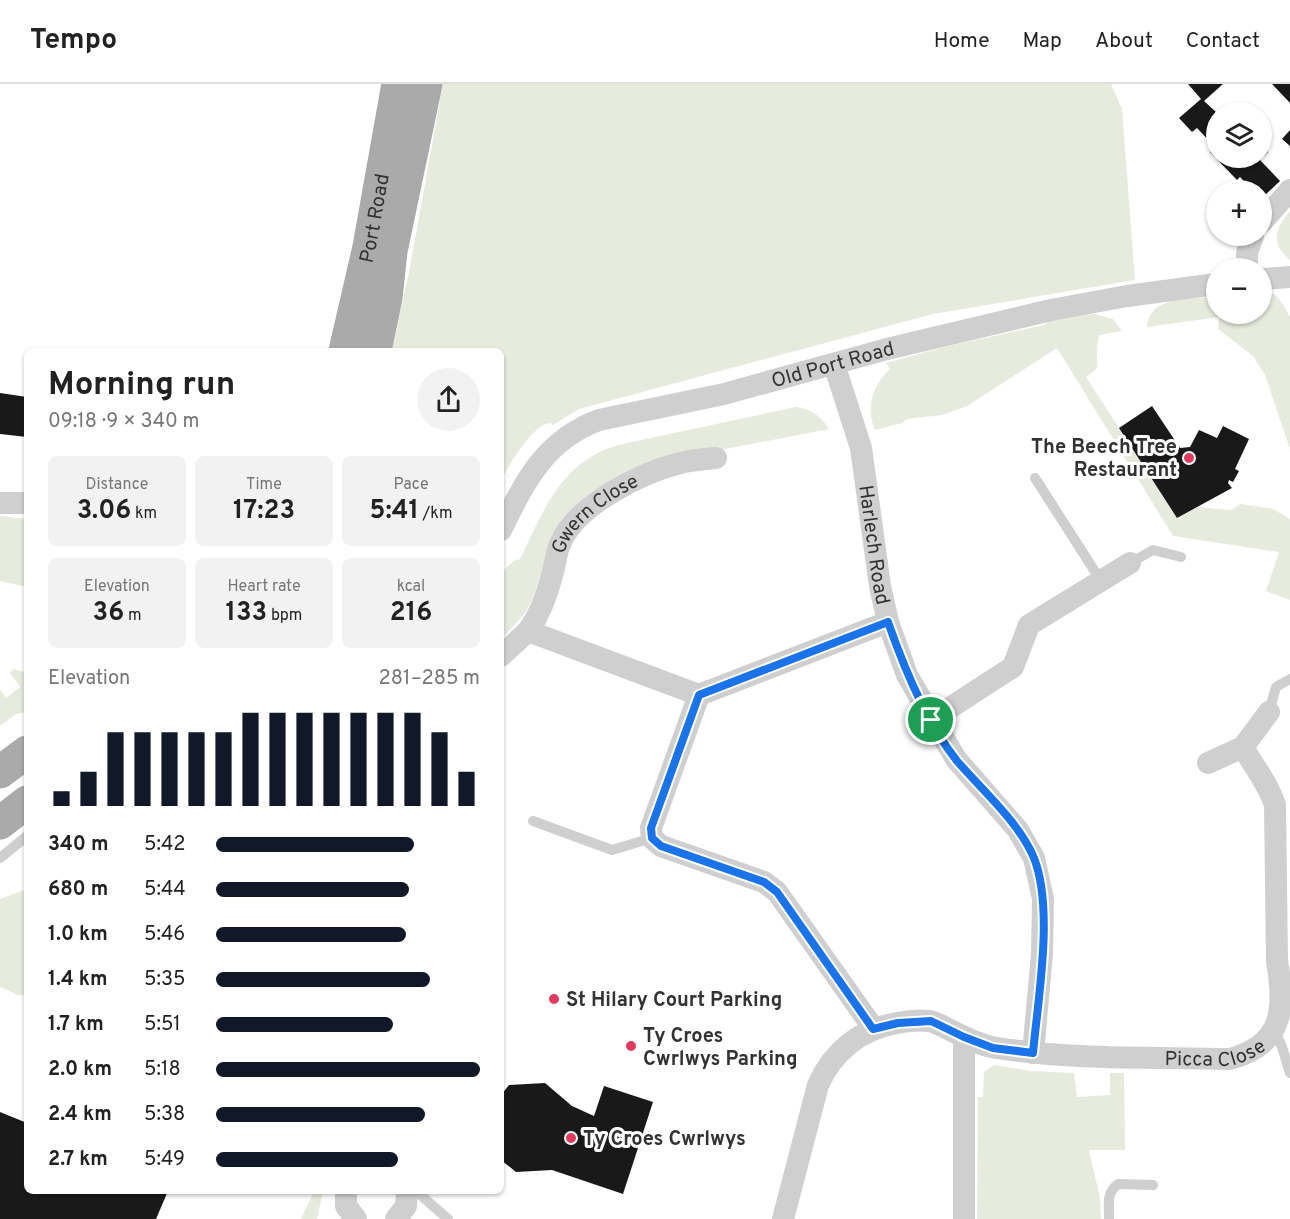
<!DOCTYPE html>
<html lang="en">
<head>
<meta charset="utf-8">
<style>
  body { margin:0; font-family:Overpass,sans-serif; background:#f2f2f2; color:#222; height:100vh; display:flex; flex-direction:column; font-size:22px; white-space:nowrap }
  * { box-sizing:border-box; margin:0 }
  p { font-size:20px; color:#767676 }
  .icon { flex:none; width:33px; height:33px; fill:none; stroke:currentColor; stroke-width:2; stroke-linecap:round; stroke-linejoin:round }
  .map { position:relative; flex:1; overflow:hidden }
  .sheet { position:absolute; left:24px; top:264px; width:480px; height:846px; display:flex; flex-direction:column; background:#fff; border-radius:9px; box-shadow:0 2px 4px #0004 }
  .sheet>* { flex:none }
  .controls { position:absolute; left:1206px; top:18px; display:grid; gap:12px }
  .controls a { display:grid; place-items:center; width:66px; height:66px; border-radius:50%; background:#fff; box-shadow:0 2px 4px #0004; font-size:30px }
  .pin { position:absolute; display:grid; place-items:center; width:51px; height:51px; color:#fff; margin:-26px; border:3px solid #fff; border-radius:50%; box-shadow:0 2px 6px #0007 }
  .round { display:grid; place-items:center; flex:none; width:63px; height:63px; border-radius:32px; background:#f2f2f2 }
  .head { display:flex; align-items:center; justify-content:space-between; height:102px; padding:0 24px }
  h1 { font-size:33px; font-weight:700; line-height:45px }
  .metrics { display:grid; grid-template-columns:repeat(3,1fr); gap:9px; height:102px; padding:6px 24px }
  .metrics div { display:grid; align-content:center; border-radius:9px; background:#f2f2f2; text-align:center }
  .metrics b { font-size:26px; font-weight:700 }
  .metrics small { font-size:16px; font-weight:400 }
  .metrics p { font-size:16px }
  .chart { height:168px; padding:12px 24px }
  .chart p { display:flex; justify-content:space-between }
  .chart svg { width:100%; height:108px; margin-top:6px; stroke:#111827; stroke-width:6 }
  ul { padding:0 24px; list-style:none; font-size:20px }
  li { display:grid; grid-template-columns:96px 72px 1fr; align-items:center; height:45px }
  li i { height:15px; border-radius:8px; background:#111827 }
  header { display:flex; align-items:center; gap:36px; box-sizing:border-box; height:84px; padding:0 30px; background:#fff; border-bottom:2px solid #e0e0e0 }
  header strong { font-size:28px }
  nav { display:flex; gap:33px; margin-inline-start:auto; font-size:21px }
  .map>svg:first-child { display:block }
  .green { fill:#e7ebde }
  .building { fill:#191919 }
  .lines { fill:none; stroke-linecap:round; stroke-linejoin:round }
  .service { stroke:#cfcfcf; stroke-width:10 }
  .minor { stroke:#cfcfcf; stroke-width:22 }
  .primary { stroke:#aaa; stroke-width:33 }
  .route-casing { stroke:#fff; stroke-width:12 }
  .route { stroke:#1a73e8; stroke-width:8 }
  .poi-dot { fill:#e23b60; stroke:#fff; stroke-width:2 }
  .labels { text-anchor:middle; stroke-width:6; stroke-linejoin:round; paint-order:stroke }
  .street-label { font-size:20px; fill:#323232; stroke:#fff }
  .poi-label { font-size:20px; font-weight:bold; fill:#323232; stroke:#fff; text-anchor:start }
</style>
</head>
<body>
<header>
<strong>Tempo</strong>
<nav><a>Home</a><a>Map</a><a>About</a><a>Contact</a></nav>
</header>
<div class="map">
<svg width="1290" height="1135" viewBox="0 0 1290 1135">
  <rect width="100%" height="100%" fill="#fff"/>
  <path class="green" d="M443,0H1111L1122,25L1135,196L933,230L579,325L553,341L550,339C530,343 511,379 501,396V267H392L410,183Z
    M1290,127V176C1270,159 1275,145 1290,127Z
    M1262,205C1277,208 1283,220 1290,233V365L1265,291L1253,272L1218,245L1219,233L1147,243C1149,211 1193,215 1216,213V230H1262Z
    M1095,230L1113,235L1122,247L1099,251C1098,256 1097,262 1097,267C1096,284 1102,282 1086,293L1177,434L1197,423L1231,426L1241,420L1273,425L1290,435V516L1266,507L1279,468L1173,452L1057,264L967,322L942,331L907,335L902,339L875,346C865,323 873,301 890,285L886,279L948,262L1044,241L1052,234Z
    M796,323C811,325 821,332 829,345L689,372L681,367C649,380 591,399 570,428C561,441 550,476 543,493L540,492C530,526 526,530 501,555V488L514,477L520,475C544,425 561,378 618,361Z
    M0,432L27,435V503L0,497Z
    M14,585L27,589V628L16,630L0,642V606L6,614L20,603L10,589Z
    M27,805V911H18L0,903V815Z
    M994,981L1032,987L1074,989L1077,1013L1110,1011V989H1124L1125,1066H1089L1100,1114L1101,1135H977L978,1013H983L984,988Z
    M314,1107H323L317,1135H301Z"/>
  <path class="building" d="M1188,0H1223L1204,17L1216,28V74H1262V61L1268,68L1260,76L1280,97L1262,114V106H1252L1240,93L1237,96L1210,68L1215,63L1197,44L1192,48L1179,34L1201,15Z
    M1272,0H1290V19Z
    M1290,46V62L1282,55Z
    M0,309L27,313V353L0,350Z
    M1152,322L1180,364L1190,363L1199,346L1217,354L1223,342L1249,355L1235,385L1239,387L1233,398L1229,396L1228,399L1232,404L1177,434L1119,344Z
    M545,999L572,1022L594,1032L604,1002L653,1018L623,1110L552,1086L516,1088L501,1076V1011L509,1001Z
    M0,1028L27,1039V1107H168L156,1135H0Z"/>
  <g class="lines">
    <path class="service" d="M1035,394L1101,497
      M1130,479L1153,466L1181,473
      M1269,628L1276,603L1290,595
      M533,737L612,766L652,754
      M0,774L27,752
      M1274,946L1282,963L1290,989
      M416,1107L448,1135
      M1109,1135C1109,1121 1106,1109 1118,1100L1153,1101"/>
    <g class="minor">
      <path d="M1262,138L1290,106"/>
      <path d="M1247,184V169L1253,152"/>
      <path d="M1262,195L1290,193"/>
      <path id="s1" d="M834,280L861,364L880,502L888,538L907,591L956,675L1018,746L1034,774L1043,815L1042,870L1033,969"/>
      <path d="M0,419H27"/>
      <path id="s2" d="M501,446C525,397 545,356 599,336L724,310L887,265L1051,226L1127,212L1216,200"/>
      <path id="s3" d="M528,547C542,527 548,507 554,484C556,475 557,466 561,458C578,420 641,389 680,379C692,376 704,375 716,374"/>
      <path d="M501,572L528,547L699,611"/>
      <path d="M931,636L1013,583L1029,541L1130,479"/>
      <path d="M1208,679L1243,663L1269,628"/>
      <path d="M874,945L777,808L764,798L661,762L652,754L651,744L699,611L888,538"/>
      <path d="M964,953V1135"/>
      <path d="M346,1107V1122L356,1135"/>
      <path d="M396,1135L406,1122L407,1107"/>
      <path id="s4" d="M783,1135L818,1001C833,967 861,945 897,939C907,937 920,936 929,937C936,938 944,943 950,946C965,953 981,962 997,964C1074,976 1152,973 1230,975C1284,960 1285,925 1277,877L1275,721C1268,699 1254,683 1243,663"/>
    </g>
    <g class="primary">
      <path id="s5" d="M345,267L369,163L398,0"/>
      <path d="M375,267L386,214L391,167L426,0"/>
      <path d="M0,688L27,668"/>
      <path d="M0,739L27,718"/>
    </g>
  </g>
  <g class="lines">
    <g class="route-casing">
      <path id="route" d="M888,538C904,584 926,638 957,677C982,706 1019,738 1034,774C1054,825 1038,914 1033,969L993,964L964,953L931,937L898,939L873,945L777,808L764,798L661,762L652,754L651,744L699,611Z"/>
    </g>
    <use href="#route" class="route"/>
  </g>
  <g class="poi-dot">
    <circle cx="1189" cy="374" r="6"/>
    <circle cx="554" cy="915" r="6"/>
    <circle cx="631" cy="962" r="6"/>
    <circle cx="571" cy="1054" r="6"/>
  </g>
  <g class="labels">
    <g class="street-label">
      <text dy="7" stroke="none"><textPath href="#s5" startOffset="136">Port Road</textPath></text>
      <text dy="7" stroke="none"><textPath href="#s2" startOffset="392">Old Port Road</textPath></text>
      <text dy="7" stroke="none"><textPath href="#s3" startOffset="140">Gwern Close</textPath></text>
      <text dy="7" stroke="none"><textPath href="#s1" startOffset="186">Harlech Road</textPath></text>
      <text dy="7" stroke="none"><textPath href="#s4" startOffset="568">Picca Close</textPath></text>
    </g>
    <g class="poi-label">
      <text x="1177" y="369" text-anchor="end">The Beech Tree<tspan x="1177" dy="23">Restaurant</tspan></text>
      <text x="566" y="922">St Hilary Court Parking</text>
      <text x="643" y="958">Ty Croes<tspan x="643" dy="23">Cwrlwys Parking</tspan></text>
      <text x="583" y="1061">Ty Croes Cwrlwys</text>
    </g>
  </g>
</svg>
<div class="controls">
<a><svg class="icon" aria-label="layers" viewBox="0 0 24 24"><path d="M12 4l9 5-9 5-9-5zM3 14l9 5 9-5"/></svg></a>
<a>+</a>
<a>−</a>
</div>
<div class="pin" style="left:931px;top:636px;background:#1e9e55"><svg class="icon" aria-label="arrive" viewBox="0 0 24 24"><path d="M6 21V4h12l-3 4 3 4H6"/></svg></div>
<section class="sheet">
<div class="head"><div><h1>Morning run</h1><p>09:18 · 9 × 340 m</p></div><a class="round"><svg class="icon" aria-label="share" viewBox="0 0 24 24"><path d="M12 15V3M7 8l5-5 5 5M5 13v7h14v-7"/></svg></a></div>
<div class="metrics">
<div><p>Distance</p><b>3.06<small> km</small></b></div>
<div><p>Time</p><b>17:23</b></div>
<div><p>Pace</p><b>5:41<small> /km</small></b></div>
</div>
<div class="metrics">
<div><p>Elevation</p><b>36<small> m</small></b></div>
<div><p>Heart rate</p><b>133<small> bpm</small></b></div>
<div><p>kcal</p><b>216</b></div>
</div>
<div class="chart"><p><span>Elevation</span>281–285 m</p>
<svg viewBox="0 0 160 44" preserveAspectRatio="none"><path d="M5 44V38M15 44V30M25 44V14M35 44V14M45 44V14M55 44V14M65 44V14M75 44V6M85 44V6M95 44V6M105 44V6M115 44V6M125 44V6M135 44V6M145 44V14M155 44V30"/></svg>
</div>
<ul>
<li><b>340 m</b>5:42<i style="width:75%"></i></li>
<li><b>680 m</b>5:44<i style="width:73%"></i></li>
<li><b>1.0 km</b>5:46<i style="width:72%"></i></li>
<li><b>1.4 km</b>5:35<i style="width:81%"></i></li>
<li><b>1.7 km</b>5:51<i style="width:67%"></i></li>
<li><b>2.0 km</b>5:18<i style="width:100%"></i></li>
<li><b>2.4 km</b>5:38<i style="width:79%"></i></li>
<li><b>2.7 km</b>5:49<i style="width:69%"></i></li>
</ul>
</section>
</div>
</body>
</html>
